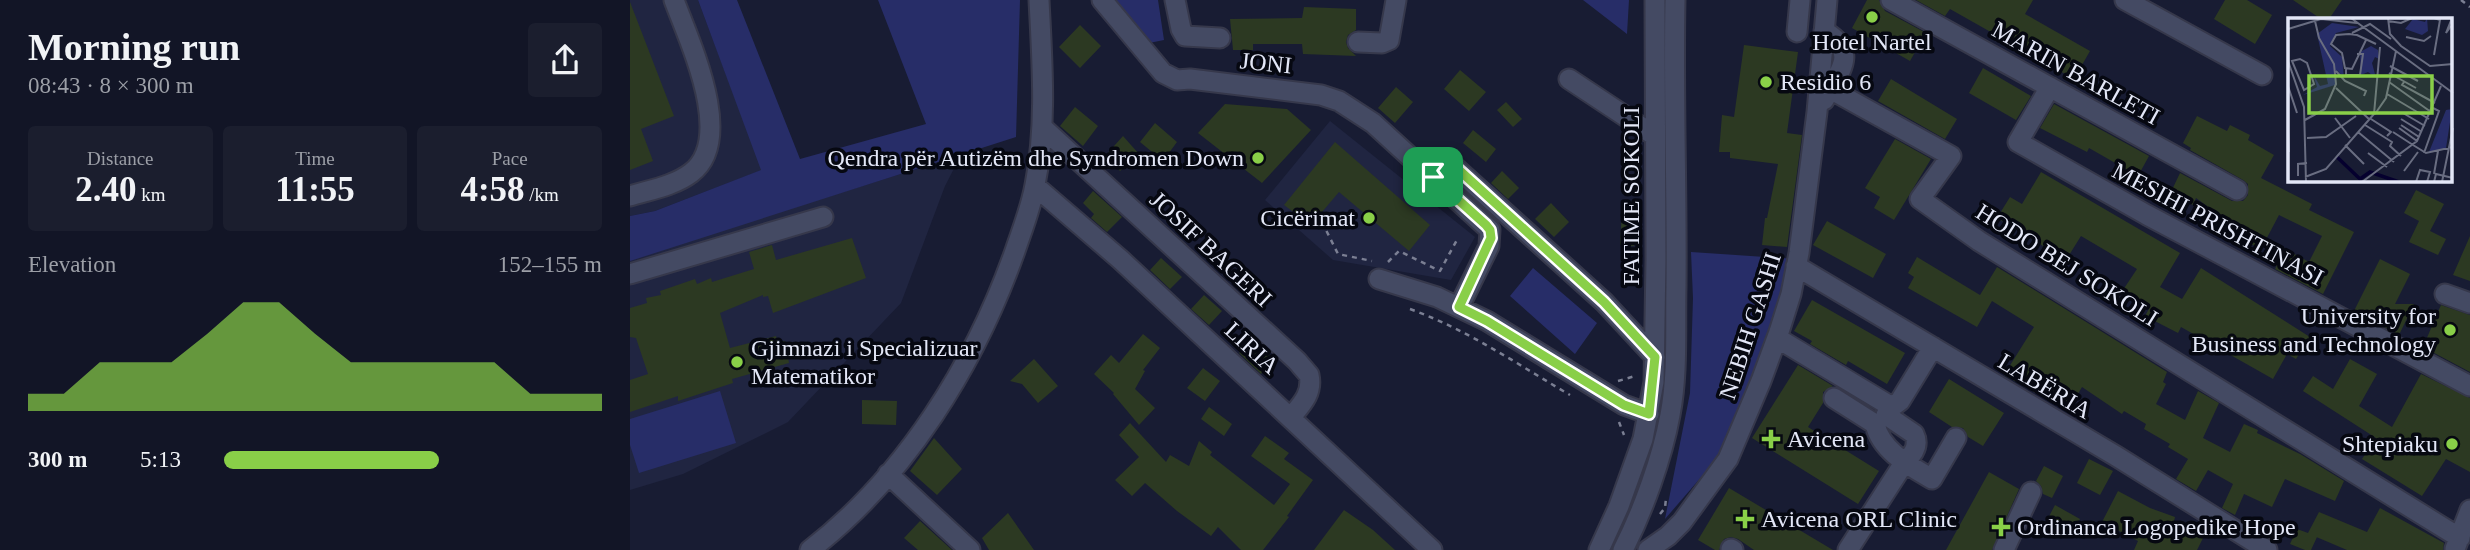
<!DOCTYPE html>
<html lang="en">
<head>
<meta charset="utf-8">
<style>
  body { margin:0; font-family:"Times New Roman",serif; background:#1b1e2e; color:#f1f3f6; height:100vh; display:flex; flex-direction:column; font-size:26px; white-space:nowrap }
  * { box-sizing:border-box; margin:0 }
  p { font-size:23px; color:#9c9fa7 }
  .icon { flex:none; width:38px; height:38px; fill:none; stroke:currentColor; stroke-width:2; stroke-linecap:round; stroke-linejoin:round }
  .map { position:relative; flex:1; overflow:hidden }
  .details { display:flex; flex-direction:column; background:#121526; width:630px }
  .details>* { flex:none }
  .pin { position:absolute; display:grid; place-items:center; width:60px; height:60px; color:#fff; margin:-30px; border-radius:14px; box-shadow:0 4px 10px #0006 }
  .round { display:grid; place-items:center; flex:none; width:74px; height:74px; border-radius:7px; background:#1b1e2e }
  .headline { display:flex; align-items:center; justify-content:space-between; height:119px; padding:0 28px }
  h1 { font-size:38px; font-weight:700; line-height:52px }
  .metrics { display:grid; grid-template-columns:repeat(3,1fr); gap:10px; height:119px; padding:7px 28px }
  .metrics div { display:grid; align-content:center; border-radius:7px; background:#1b1e2e; text-align:center }
  .metrics b { font-size:35px; font-weight:700 }
  .metrics small { font-size:19px; font-weight:400 }
  .metrics p { font-size:19px }
  .chart { height:196px; padding:14px 28px }
  .chart p { display:flex; justify-content:space-between }
  .chart svg { width:100%; height:126px; margin-top:7px; fill:#89cf48; opacity:.7 }
  ul { padding:0 28px; list-style:none; font-size:23px }
  li { display:grid; grid-template-columns:112px 84px 1fr; align-items:center; height:52px }
  li i { height:18px; border-radius:9px; background:#89cf48 }
  main { display:flex; flex:1; min-height:0 }
  .map>svg:first-child { display:block }
  .built { fill:#202541 }
  .green { fill:#272d68 }
  .building { fill:#2c3922 }
  .lines { fill:none; stroke-linecap:round; stroke-linejoin:round }
  .minor-casing { stroke:#36384b; stroke-width:23 }
  .path { stroke:#7b7f93; stroke-width:2.5; stroke-dasharray:5 5; stroke-linecap:butt }
  .minor { stroke:#444a63; stroke-width:19 }
  .route-casing { stroke:#fff; stroke-width:14 }
  .route { stroke:#89cf48; stroke-width:9 }
  .poi-dot { fill:#89cf48; stroke:#060811; stroke-width:2.5 }
  .labels { text-anchor:middle; stroke-width:7; stroke-linejoin:round; paint-order:stroke }
  .poi-label { font-size:24px; fill:#e3e7f7; stroke:#060811; text-anchor:start }
  .street-label { font-size:24px; fill:#e3e7f7; stroke:#060811 }
  .inset-river { fill:none; stroke:#05002e; stroke-width:3.5 }
  .inset-road { fill:none; stroke:#696d81; stroke-width:2 }
  .view { fill:#89cf48; fill-opacity:0.15; stroke:#89cf48; stroke-width:3.5 }
  .inset-edge { fill:none; stroke:#e3e7f7; stroke-width:3.5 }
</style>
</head>
<body>
<main>
<section class="details">
<div class="headline"><div><h1>Morning run</h1><p>08:43 · 8 × 300 m</p></div><a class="round"><svg class="icon" aria-label="share" viewBox="0 0 24 24"><path d="M12 15V3M7 8l5-5 5 5M5 13v7h14v-7"/></svg></a></div>
<div class="metrics">
<div><p>Distance</p><b>2.40<small> km</small></b></div>
<div><p>Time</p><b>11:55</b></div>
<div><p>Pace</p><b>4:58<small> /km</small></b></div>
</div>
<div class="chart"><p><span>Elevation</span>152–155 m</p>
<svg viewBox="0 0 160 44" preserveAspectRatio="none"><path d="M0 44V38L10 38L20 27L30 27L40 27L50 17L60 6L70 6L80 17L90 27L100 27L110 27L120 27L130 27L140 38L150 38L160 38V44z"/></svg>
</div>
<ul>
<li><b>300 m</b>5:13<i style="width:57%"></i></li>
</ul>
</section>
<div class="map">
<svg width="1840" height="550" viewBox="0 0 1840 550">
  <rect width="100%" height="100%" fill="#181c33"/>
  <path class="built" d="M0,0H68L132,170L25,211L0,216Z
    M700,121L845,237L821,280L703,260L635,200Z
    M331,155L315,186L271,303L158,422L53,474L0,490V259Z"/>
  <path class="green" d="M68,0H107L170,159L296,124L248,0H390L386,137L0,261V216L25,211L131,170Z
    M484,0H528L534,40L519,43Z
    M953,0H999L997,34Z
    M1061,252L1166,259L1123,379L1086,460L1035,519L1060,393L1063,298Z
    M903,268L967,323L945,354L880,296Z
    M90,391L106,443L9,473L0,445V419Z"/>
  <path class="building" d="M1237,0H1249L1255,11L1296,33L1280,61L1222,28Z
    M1286,0H1403L1395,14L1460,51L1444,79L1320,9L1315,16Z
    M1595,0H1617L1642,15L1625,44L1584,19Z
    M1663,0H1712L1699,19H1691Z
    M0,2L44,116L11,129L23,161L0,170Z
    M674,7L726,9V30L718,35L716,42L718,48L726,56L673,54L672,44H623V50H603L600,19L672,18Z
    M450,25L471,46L450,68L429,47Z
    M1114,45L1168,52L1157,133L1172,135L1157,247L1132,245L1135,218H1137L1148,164L1100,158V152H1089L1092,115L1104,117Z
    M1353,68L1401,96L1386,120L1339,93Z
    M830,70L856,92L839,111L814,89Z
    M1261,79L1327,119L1315,139L1248,101Z
    M766,87L783,102L765,123L748,108Z
    M876,102L892,119L883,127L867,110Z
    M595,104L657,109L681,130L632,183L568,133Z
    M1424,104L1519,156L1508,176L1459,148L1457,152L1410,128Z
    M445,107L468,126L453,146L430,126Z
    M1567,116L1597,131L1600,125L1620,135L1618,140L1644,155L1631,178L1682,204L1679,210L1724,232L1693,294L1645,269L1655,249L1679,262L1692,236L1649,215L1631,249L1610,239L1613,235L1589,222L1592,217L1566,198L1563,205L1540,194L1550,173L1602,201H1613L1618,195V184L1613,180L1560,150L1561,148L1553,143Z
    M525,123L547,142L533,161L510,142Z
    M843,130L866,149L856,162L833,143Z
    M493,136L509,154L490,171L476,155Z
    M1265,139L1301,159L1264,220L1244,208L1250,197L1235,188Z
    M705,142L800,225L779,251L709,192L681,225L654,205Z
    M872,171L889,188L878,199L861,183Z
    M1411,172L1550,253L1530,287L1552,299L1571,268L1680,337L1666,359L1657,354L1643,379L1551,327L1548,333L1515,316L1520,307L1493,290L1507,269L1451,236L1436,260L1367,218L1380,197L1392,204Z
    M1786,190L1814,204L1800,231L1816,239L1808,255L1779,242L1789,221L1774,213Z
    M463,191L492,217L477,232L461,218L464,214L453,203Z
    M921,203L939,222L924,237L905,219Z
    M992,211H1006L1004,246L990,245Z
    M1197,221L1256,254L1243,278L1183,245Z
    M1840,236V281L1823,275Z
    M222,238L236,278L143,313L138,296L133,297V295L90,313L100,348L146,336L148,342L155,341L159,363L102,379L103,383L48,401V396L0,412V380L18,374L6,338L0,337V308L17,303L16,298L31,295L30,291L65,279L67,284L81,278L82,282L124,269L119,252L142,245L146,260Z
    M1287,257L1350,295L1367,267L1537,372L1533,382L1536,384L1526,404L1555,420L1568,391L1589,403L1573,438L1600,452L1614,424L1628,430L1627,433L1670,454L1714,481L1705,501L1655,479L1642,507L1614,494L1605,515L1592,508L1603,484L1578,470L1566,491L1546,479L1558,459L1538,447L1540,444L1514,429L1516,424L1494,411L1492,414L1452,387L1438,411L1374,375L1404,327L1362,301L1347,327L1278,288L1284,277L1278,273Z
    M531,258L552,277L540,289L520,270Z
    M1750,259L1780,274L1765,304H1784L1769,335L1724,311Z
    M574,295L592,311L579,325L561,309Z
    M1182,300L1275,353L1257,384L1218,361L1216,365L1180,344L1182,341L1164,331Z
    M1811,305L1840,315V372L1793,347Z
    M513,334L530,348L513,370L515,371L505,389L525,408L509,425L483,394L484,393L464,374L481,355L489,363Z
    M622,339L644,359L631,374L609,353Z
    M404,359L428,386L408,403L392,384L380,381Z
    M1720,359L1747,374L1729,406L1762,427L1791,374L1840,398V472L1816,459L1792,496L1732,459L1746,438L1673,391L1683,376L1703,389Z
    M1168,365L1203,386L1193,392V403L1178,427L1249,471L1228,504L1122,438Z
    M573,368L590,381L575,401L557,388Z
    M1319,379L1374,413L1353,446L1338,437L1333,428L1322,427L1299,412Z
    M232,400L267,401L266,425L232,424Z
    M579,407L602,424L594,436L571,419Z
    M500,423L536,462L540,455L559,466L569,441L582,452L580,455L644,505L660,484L621,456L635,436L659,453L654,459L683,480L657,516L659,517L633,550H611L588,527L581,536L547,511L515,483L502,496L485,480L509,457L489,435Z
    M304,438L332,469L307,495L280,471Z
    M1459,459L1483,471L1470,495L1447,483Z
    M1414,466L1433,476L1422,498L1413,494L1411,486L1406,481Z
    M1359,472L1389,489L1362,550H1316Z
    M1099,488L1203,550H1124L1108,539L1101,537L1094,539L1089,550H1085L1068,540Z
    M1488,491L1520,508L1545,517L1544,521L1574,536L1567,550H1504L1508,541L1472,522Z
    M1425,505L1450,519L1440,538L1415,524Z
    M1750,508L1814,543L1813,550H1717L1684,536L1687,537L1681,550H1675L1660,544L1667,529L1678,533L1689,512L1737,532Z
    M714,510L743,530L765,550H684Z
    M378,513L404,550H359L352,538Z
    M290,521L322,550H288L274,538Z"/>
  <g class="lines">
    <g class="minor-casing">
      <path id="minor" d="M472,0L533,73L547,80L560,79L691,95L709,101L743,123L860,230L859,246L829,307
        M545,0L551,29L555,36L590,38
        M1261,0L1607,190
        M1495,0L1632,75
        M1167,32L1170,0
        M728,42L752,43L759,40L766,0
        M939,79L1025,136
        M1420,87L1388,142L1517,215L1840,386
        M1200,89L1321,156L1290,199L1349,241L1830,538
        M1194,100C1209,72 1230,52 1194,31
        M412,127L667,361L679,375C683,393 672,404 661,417
        M803,177L818,161L974,302L1025,357
        M405,186L491,260L802,550
        M0,196C19,190 44,186 61,173C106,139 59,41 44,0
        M1166,266L1486,456L1637,550
        M0,274L193,217
        M749,279L807,297L857,321L994,405L1019,414
        M1815,294L1840,303
        M1147,338L1262,407L1270,401L1303,347
        M1204,398L1245,424C1251,451 1280,466 1302,479L1326,438
        M258,474L340,550
        M1101,549L1103,550
        M1825,549L1840,510
        M180,550C276,476 345,364 385,251C392,230 401,208 405,185C417,125 412,61 409,0
        M969,550L989,506L1013,439L1024,382L1026,260L1025,0
        M993,550C1013,511 1032,458 1040,415C1048,373 1045,329 1046,287C1047,191 1043,96 1045,0
        M1018,550L1038,536L1052,522L1098,459L1131,381L1149,332L1161,294L1169,253L1187,112L1197,0
        M1218,550L1274,463C1283,455 1290,446 1284,434L1256,415
        M1374,550L1401,492"/>
    </g>
    <path class="path" d="M1831,0L1840,7
      M692,222L708,254L742,261
      M758,262L769,251L810,271L828,238
      M780,309C838,330 887,364 940,395
      M988,381L1005,376
      M989,422L994,435
      M1030,514L1035,508L1036,498"/>
    <use href="#minor" class="minor"/>
  </g>
  <g class="lines">
    <g class="route-casing">
      <path id="route" d="M818,160L974,302L1025,357L1019,414L994,405L857,321L829,307L861,238L860,230L856,225L803,177Z"/>
    </g>
    <use href="#route" class="route"/>
  </g>
  <g class="poi-dot">
    <circle cx="1242" cy="17" r="7"/>
    <circle cx="1136" cy="82" r="7"/>
    <circle cx="628" cy="158" r="7"/>
    <circle cx="739" cy="218" r="7"/>
    <circle cx="1820" cy="330" r="7"/>
    <circle cx="107" cy="362" r="7"/>
    <path d="M1137.5 428.5h7v7h7v7h-7v7h-7v-7h-7v-7h7z"/>
    <circle cx="1822" cy="444" r="7"/>
    <path d="M1111.5 508.5h7v7h7v7h-7v7h-7v-7h-7v-7h7z"/>
    <path d="M1367.5 516.5h7v7h7v7h-7v7h-7v-7h-7v-7h7z"/>
  </g>
  <g class="labels">
    <g class="poi-label">
      <text x="1242" y="50" text-anchor="middle">Hotel Nartel</text>
      <text x="1150" y="90">Residio 6</text>
      <text x="614" y="166" text-anchor="end">Qendra për Autizëm dhe Syndromen Down</text>
      <text x="725" y="226" text-anchor="end">Cicërimat</text>
      <text x="1806" y="324" text-anchor="end">University for<tspan x="1806" dy="28">Business and Technology</tspan></text>
      <text x="121" y="356">Gjimnazi i Specializuar<tspan x="121" dy="28">Matematikor</tspan></text>
      <text x="1157" y="447">Avicena</text>
      <text x="1808" y="452" text-anchor="end">Shtepiaku</text>
      <text x="1131" y="527">Avicena ORL Clinic</text>
      <text x="1387" y="535">Ordinanca Logopedike Hope</text>
    </g>
    <g class="street-label">
      <text transform="translate(636 63) rotate(6)" y="8">JONI</text>
      <text transform="translate(1446 73) rotate(29)" y="8">MARIN BARLETI</text>
      <text transform="translate(1001 196) rotate(-90)" y="8">FATIME SOKOLI</text>
      <text transform="translate(1588 224) rotate(28)" y="8">MESIHI PRISHTINASI</text>
      <text transform="translate(581 249) rotate(43)" y="8">JOSIF BAGERI</text>
      <text transform="translate(1437 265) rotate(32)" y="8">HODO BEJ SOKOLI</text>
      <text transform="translate(1120 326) rotate(-72)" y="8">NEBIH GASHI</text>
      <text transform="translate(622 348) rotate(43)" y="8">LIRIA</text>
      <text transform="translate(1415 386) rotate(31)" y="8">LABËRIA</text>
    </g>
  </g>
  <g transform="translate(1658 18)">
    <rect width="164" height="164" fill="#181c33"/>
    <path d="M139,0L140,13L134,17L117,11L125,1L137,4ZM44,5L71,9L48,15L42,28L54,39L56,60L49,52L47,67L15,77L29,69L25,56L32,68L40,66L29,16ZM83,28L90,32L91,41L87,39L84,45L88,60L80,54L73,57L72,34ZM164,91L158,130L141,134L158,92Z" fill="#272d68"/>
    <path class="inset-river" d="M49,139L72,161L82,154L111,164"/>
    <path class="inset-road" d="M63,0L165,75M100,0L102,16L113,28L142,48L165,46M146,0L152,2L146,37M100,3L113,5L124,0M163,8L158,15L164,0M0,11L33,1L69,5M64,15L82,6L103,21M118,19L136,23L143,18M78,22L64,51L57,50L54,35L43,26L48,17L61,16L69,17L88,26M12,41L19,45L26,66L16,72L4,43ZM0,43L16,89L18,164M102,48L130,63M58,51V57H72L75,36H69M48,53L57,63L78,73L76,78M101,55L128,70M101,64L143,94M116,64L114,67L147,85M0,68L9,95M48,70L82,102M99,76L141,101M115,95L137,108M87,96L98,80L108,33M47,100L62,120M83,101L103,114L99,118M113,101L134,114M17,102L37,91L48,66L46,46L31,20L27,3M77,107L104,124L102,128L113,138M113,107L131,119M111,110L129,123M0,111L1,134M70,114L106,144M105,114L125,127M19,120L38,119L68,98M57,127L76,146M125,127L138,135L165,129M80,135L99,149M136,135L151,93L145,90M116,153L130,134M146,156L150,133M10,158V146L19,145M17,159L38,151L86,96L92,29M74,164L129,123L153,68M128,164L132,152L142,154L139,164M146,164L148,156L165,160M154,164L165,110"/>
    <path class="view" d="M21,58H144V95H21Z"/>
    <rect width="164" height="164" class="inset-edge"/>
  </g>
</svg>
<div class="pin" style="left:803px;top:177px;background:#1e9e55"><svg class="icon" aria-label="arrive" viewBox="0 0 24 24"><path d="M6 21V4h12l-3 4 3 4H6"/></svg></div>
</div>
</main>
</body>
</html>
